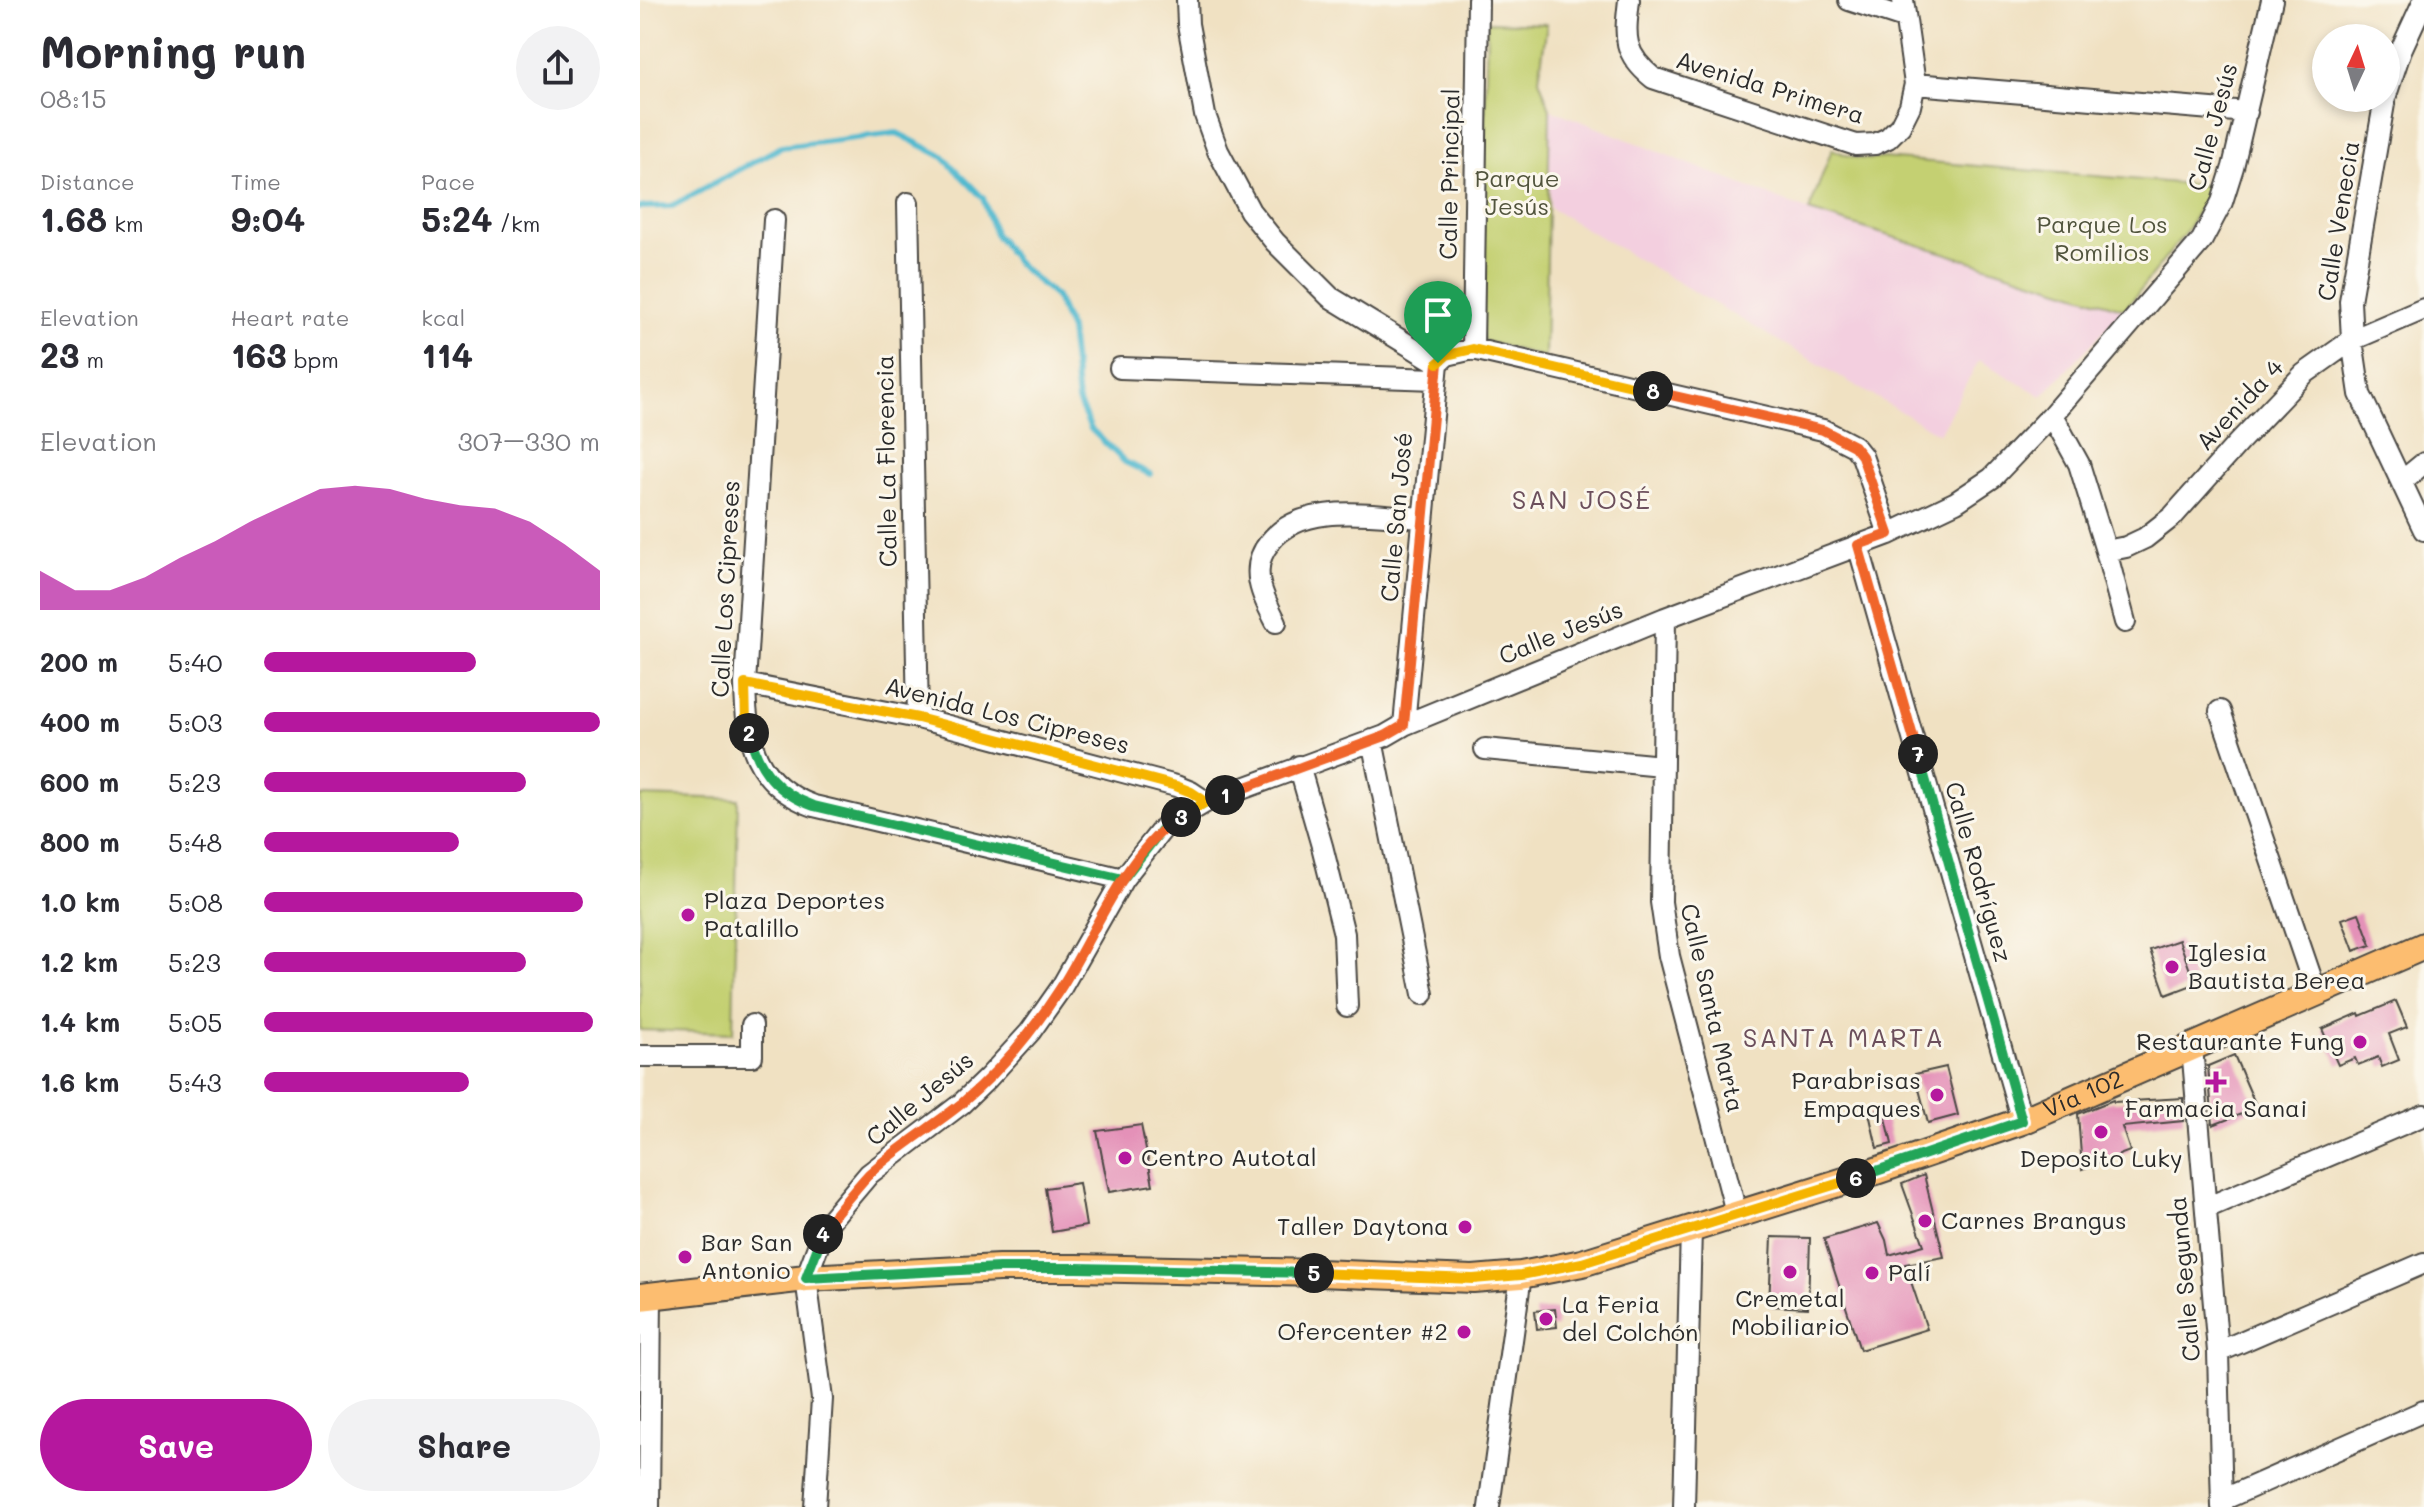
<!DOCTYPE html>
<html lang="en">
<head>
<meta charset="utf-8">
<style>
  body { margin:0; font-family:Mali,sans-serif; background:#f2f2f3; color:#2b2b33; height:100vh; display:flex; flex-direction:column; font-size:30px; white-space:nowrap }
  * { box-sizing:border-box; margin:0 }
  p { font-size:26px; color:#7c7c81 }
  .icon { flex:none; width:44px; height:44px; fill:none; stroke:currentColor; stroke-width:2; stroke-linecap:round; stroke-linejoin:round }
  .map { position:relative; flex:1; overflow:hidden }
  .side { display:flex; flex-direction:column; background:#fff; width:640px }
  .side>* { flex:none }
  .needle { width:52px; rotate:4deg }
  .tools { position:absolute; left:1672px; top:24px; display:grid; gap:16px }
  .tools a { display:grid; place-items:center; width:88px; height:88px; border-radius:50%; background:#fff; box-shadow:0 4px 12px #0003; font-size:40px }
  .pin { position:absolute; display:grid; place-items:center; width:68px; height:68px; color:#fff; margin:-82px -34px; border-radius:50% 50% 50% 0; rotate:-45deg; box-shadow:0 0 8px #0007 }
  .pin .icon { rotate:45deg }
  .km { position:absolute; width:40px; height:40px; margin:-20px; border-radius:50%; background:#222; color:#fff; font-size:22px; line-height:40px; text-align:center }
  .round { display:grid; place-items:center; flex:none; width:84px; height:84px; border-radius:42px; background:#f2f2f3 }
  .headline { display:flex; align-items:center; justify-content:space-between; height:136px; padding:0 40px }
  h1 { font-size:44px; font-weight:800; line-height:60px }
  .metrics { display:grid; grid-template-columns:repeat(3,1fr); gap:12px; height:136px; padding:8px 40px }
  .metrics div { display:grid; align-content:center }
  .metrics b { font-size:34px; font-weight:800 }
  .metrics small { font-size:22px; font-weight:400 }
  .metrics p { font-size:22px }
  .chart { height:224px; padding:16px 40px }
  .chart p { display:flex; justify-content:space-between }
  .chart svg { width:100%; height:144px; margin-top:8px; fill:#b5179e; opacity:.7 }
  .cta { display:flex; gap:16px; margin-top:auto; padding:16px 40px }
  .cta a { flex:1; height:92px; border-radius:48px; background:#b5179e; color:#fff; font-size:32px; font-weight:800; line-height:92px; text-align:center }
  .cta a+a { background:#f2f2f3; color:#2b2b33 }
  ul { padding:0 40px; list-style:none; font-size:26px }
  li { display:grid; grid-template-columns:128px 96px 1fr; align-items:center; height:60px }
  li i { height:20px; border-radius:10px; background:#b5179e }
  main { display:flex; flex:1; min-height:0 }
  .map>svg:first-child { display:block }
  .built { fill:#f3cfdf }
  .green { fill:#c4d072; stroke:#787e4e; stroke-width:2 }
  .lines { fill:none; stroke-linecap:round; stroke-linejoin:round }
  .stream { stroke:#51b9cf; stroke-width:6 }
  .building { fill:#e491b8 }
  .minor-casing { stroke:#494642; stroke-width:24 }
  .major-casing { stroke:#494642; stroke-width:30 }
  .minor { stroke:#fff; stroke-width:20 }
  .major { stroke:#fcbd6f; stroke-width:26 }
  .split-1-casing { stroke:#fff; stroke-width:16 }
  .split-2-casing { stroke:#fff; stroke-width:16 }
  .split-3-casing { stroke:#fff; stroke-width:16 }
  .split-4-casing { stroke:#fff; stroke-width:16 }
  .split-5-casing { stroke:#fff; stroke-width:16 }
  .split-6-casing { stroke:#fff; stroke-width:16 }
  .split-7-casing { stroke:#fff; stroke-width:16 }
  .split-8-casing { stroke:#fff; stroke-width:16 }
  .split-9-casing { stroke:#fff; stroke-width:16 }
  .split-1 { stroke:#f0652b; stroke-width:10 }
  .split-2 { stroke:#22a559; stroke-width:10 }
  .split-3 { stroke:#f5b400; stroke-width:10 }
  .split-4 { stroke:#f0652b; stroke-width:10 }
  .split-5 { stroke:#22a559; stroke-width:10 }
  .split-6 { stroke:#f5b400; stroke-width:10 }
  .split-7 { stroke:#22a559; stroke-width:10 }
  .split-8 { stroke:#f0652b; stroke-width:10 }
  .split-9 { stroke:#f5b400; stroke-width:10 }
  .poi-dot { fill:#b5179e; stroke:#fbf7ec; stroke-width:3 }
  .labels { text-anchor:middle; stroke-width:6; stroke-linejoin:round; paint-order:stroke }
  .street-label { font-size:24px; fill:#2b2b2b; stroke:#fbf7ec }
  .park-label { font-size:24px; fill:#51543d; stroke:#fbf7ec }
  .poi-label { font-size:24px; fill:#2b2b2b; stroke:#fbf7ec; text-anchor:start }
  .neighbourhood-label { font-size:26px; letter-spacing:2px; fill:#6c4f5c; stroke:#fbf7ec }
</style>
</head>
<body>
<main>
<section class="side">
<div class="headline"><div><h1>Morning run</h1><p>08:15</p></div><a class="round"><svg class="icon" aria-label="share" viewBox="0 0 24 24"><path d="M12 15V3M7 8l5-5 5 5M5 13v7h14v-7"/></svg></a></div>
<div class="metrics">
<div><p>Distance</p><b>1.68<small> km</small></b></div>
<div><p>Time</p><b>9:04</b></div>
<div><p>Pace</p><b>5:24<small> /km</small></b></div>
</div>
<div class="metrics">
<div><p>Elevation</p><b>23<small> m</small></b></div>
<div><p>Heart rate</p><b>163<small> bpm</small></b></div>
<div><p>kcal</p><b>114</b></div>
</div>
<div class="chart"><p><span>Elevation</span>307–330 m</p>
<svg viewBox="0 0 160 44" preserveAspectRatio="none"><path d="M0 44V32L10 38L20 38L30 34L40 28L50 23L60 17L70 12L80 7L90 6L100 7L110 10L120 12L130 13L140 17L150 24L160 32V44z"/></svg>
</div>
<ul>
<li><b>200 m</b>5:40<i style="width:63%"></i></li>
<li><b>400 m</b>5:03<i style="width:100%"></i></li>
<li><b>600 m</b>5:23<i style="width:78%"></i></li>
<li><b>800 m</b>5:48<i style="width:58%"></i></li>
<li><b>1.0 km</b>5:08<i style="width:95%"></i></li>
<li><b>1.2 km</b>5:23<i style="width:78%"></i></li>
<li><b>1.4 km</b>5:05<i style="width:98%"></i></li>
<li><b>1.6 km</b>5:43<i style="width:61%"></i></li>
</ul>
<div class="cta"><a>Save</a><a>Share</a></div>
</section>
<div class="map">
<svg width="1784" height="1507" viewBox="0 0 1784 1507">
  <rect width="100%" height="100%" fill="#fbf7ec"/>
  <filter id="ink" filterUnits="userSpaceOnUse"><feTurbulence type="fractalNoise" baseFrequency=".0125" numOctaves="2"/><feDisplacementMap in="SourceGraphic" scale="16" xChannelSelector="R" yChannelSelector="G"/><feConvolveMatrix kernelMatrix="1 2 1 2 8 2 1 2 1" color-interpolation-filters="sRGB"/></filter>
  <filter id="wash" filterUnits="userSpaceOnUse"><feTurbulence type="fractalNoise" baseFrequency=".006" numOctaves="4" result="noise"/><feDisplacementMap in="SourceGraphic" scale="32" xChannelSelector="R" yChannelSelector="G"/><feGaussianBlur stdDeviation="1.8" result="paint"/><feColorMatrix in="noise" values="0 0 0 0 0 0 0 0 0 0 0 0 0 0 0 0 0 1.4 0 .05"/><feComposite in="paint" operator="in"/></filter>
  <g filter="url(#wash)">
    <rect width="100%" height="100%" fill="#f0e1c2"/>
    <path class="built" d="M910,109L1187,218L1485,309L1402,396L1339,360L1299,434L910,208Z"/>
    <path class="green" d="M847,22L907,24L899,79L910,109L905,357L844,341L841,332Z
      M1192,149C1210,157 1223,162 1244,158L1572,186L1546,232L1485,309L1169,211Z
      M0,796L98,799L93,1033L0,1030Z"/>
    <g class="lines">
      <path class="stream" d="M0,207L32,206L141,147L257,133L302,156L343,198L355,234L378,264L416,297L430,330L438,401L451,429L485,462L510,474"/>
    </g>
    <g id="blocks">
      <path class="building" d="M1719,913L1731,945L1714,951L1702,919Z
        M1539,940L1555,984L1526,995L1510,950Z
        M1756,1001L1767,1027L1749,1034L1759,1060L1742,1067L1738,1057L1718,1065L1715,1058L1698,1065L1682,1029L1719,1013L1720,1016Z
        M1594,1055L1617,1108L1573,1125L1568,1066Z
        M1306,1067L1318,1115L1288,1123L1275,1074Z
        M1543,1098V1121L1482,1127L1490,1151L1442,1169L1438,1114L1473,1100L1474,1102Z
        M1244,1109L1252,1144L1237,1148L1229,1113Z
        M501,1125L513,1185L469,1192L457,1131Z
        M1284,1175L1304,1257L1265,1264L1287,1329L1220,1350L1184,1239L1238,1223L1246,1240L1249,1255L1284,1245L1262,1184Z
        M439,1183L446,1226L412,1232L405,1188Z
        M1132,1237L1170,1238L1168,1308L1129,1306Z
        M915,1309L917,1327L897,1329L895,1311Z"/>
    </g>
  </g>
  <g filter="url(#ink)">
    <use href="#blocks" fill-opacity="0" stroke="#494642" stroke-width="2"/>
    <g class="lines">
      <g class="minor-casing">
        <path id="minor" d="M547,0L548,24L565,115L578,151L610,211L635,242L690,297L798,363
          M989,0C985,36 982,53 1013,78L1216,145L1235,144L1248,138L1260,126L1270,106L1275,84L1263,0
          M1209,0L1264,18
          M1275,84L1607,112
          M1746,95L1761,50L1784,0
          M1745,98L1710,301L1712,340L1720,394L1784,530
          M268,203L278,718
          M134,220L105,684C106,741 114,784 174,806L483,879
          M833,349L838,0
          M480,368L796,379
          M1412,415L1439,464L1466,551L1485,622
          M1762,481L1784,463
          M1218,545L1382,1121
          M1466,551L1486,547L1505,538L1533,516L1598,443L1664,374L1712,340L1784,309
          M1025,618L1021,902L1029,956L1097,1216
          M636,622C622,595 608,568 630,542C663,500 736,516 783,518
          M105,684L278,718L536,786L551,792L566,802
          M1580,711L1676,992
          M764,725L798,363L807,355L833,349L1183,430L1214,446L1222,456L1249,534
          M732,740L783,994
          M845,749L1022,766
          M659,766L682,846L704,934L707,1006
          M1552,1047L1578,1352L1582,1507
          M0,1056H112V1025
          M1566,1208L1784,1115
          M1578,1352L1784,1263
          M1582,1500L1784,1411
          M9,1507L11,1295
          M175,1507L182,1399L166,1278L186,1225L229,1174L321,1104L348,1078L390,1032L421,988L483,879L524,827L566,802L745,736L764,725L1025,618L1249,534L1316,502L1352,478L1412,415L1562,240L1582,202L1593,167L1632,0
          M849,1507L881,1275
          M1044,1507L1051,1229"/>
      </g>
      <g class="major-casing">
        <g id="major">
          <path id="s1" d="M0,1297L166,1278L359,1268H437L678,1273L833,1279L881,1275L942,1263L1233,1172L1382,1121L1784,946"/>
        </g>
      </g>
      <use href="#minor" class="minor"/>
      <use href="#major" class="major"/>
    </g>
  </g>
  <g class="lines" filter="url(#ink)">
    <g class="split-1-casing">
      <path id="split-1" d="M585,795L745,736L764,725L798,363"/>
    </g>
    <g class="split-2-casing">
      <path id="split-2" d="M109,733C119,770 137,793 174,806L483,879L524,827L566,802L585,795"/>
    </g>
    <g class="split-3-casing">
      <path id="split-3" d="M109,733L106,723L105,684L278,718L536,786L551,792L566,802L541,817"/>
    </g>
    <g class="split-4-casing">
      <path id="split-4" d="M183,1234L186,1225C200,1209 214,1190 229,1174C257,1148 291,1128 321,1104C359,1072 393,1031 420,989C454,937 486,849 541,817"/>
    </g>
    <g class="split-5-casing">
      <path id="split-5" d="M183,1234L166,1278L359,1268H437L674,1273"/>
    </g>
    <g class="split-6-casing">
      <path id="split-6" d="M674,1273L833,1279L881,1275L942,1263L1216,1178"/>
    </g>
    <g class="split-7-casing">
      <path id="split-7" d="M1216,1178L1382,1121L1278,754"/>
    </g>
    <g class="split-8-casing">
      <path id="split-8" d="M1013,391L1183,430L1214,446L1222,456L1249,534L1218,545L1278,754"/>
    </g>
    <g class="split-9-casing">
      <path id="split-9" d="M798,363L807,355L833,349L1013,391"/>
    </g>
    <use href="#split-1" class="split-1"/>
    <use href="#split-2" class="split-2"/>
    <use href="#split-3" class="split-3"/>
    <use href="#split-4" class="split-4"/>
    <use href="#split-5" class="split-5"/>
    <use href="#split-6" class="split-6"/>
    <use href="#split-7" class="split-7"/>
    <use href="#split-8" class="split-8"/>
    <use href="#split-9" class="split-9"/>
  </g>
  <g class="poi-dot">
    <circle cx="48" cy="915" r="8"/>
    <circle cx="1532" cy="967" r="8"/>
    <circle cx="1720" cy="1042" r="8"/>
    <path d="M1572 1070h8v8h8v8h-8v8h-8v-8h-8v-8h8z"/>
    <circle cx="1297" cy="1095" r="8"/>
    <circle cx="1461" cy="1132" r="8"/>
    <circle cx="485" cy="1158" r="8"/>
    <circle cx="1285" cy="1221" r="8"/>
    <circle cx="825" cy="1227" r="8"/>
    <circle cx="45" cy="1257" r="8"/>
    <circle cx="1150" cy="1272" r="8"/>
    <circle cx="1232" cy="1273" r="8"/>
    <circle cx="906" cy="1319" r="8"/>
    <circle cx="824" cy="1332" r="8"/>
  </g>
  <g class="labels">
    <g class="street-label">
      <text transform="translate(1130 88) rotate(17)" y="8">Avenida Primera</text>
      <text transform="translate(1573 127) rotate(-75)" y="8">Calle Jesús</text>
      <text transform="translate(810 174) rotate(-89)" y="8">Calle Principal</text>
      <text transform="translate(1699 221) rotate(-81)" y="8">Calle Venecia</text>
      <text transform="translate(1600 405) rotate(-47)" y="8">Avenida 4</text>
      <text transform="translate(247 461) rotate(-91)" y="8">Calle La Florencia</text>
      <text transform="translate(757 517) rotate(-85)" y="8">Calle San José</text>
      <text transform="translate(86 589) rotate(-87)" y="8">Calle Los Cipreses</text>
      <text transform="translate(921 633) rotate(-22)" y="8">Calle Jesús</text>
      <text transform="translate(367 716) rotate(14)" y="8">Avenida Los Cipreses</text>
      <text transform="translate(1338 872) rotate(74)" y="8">Calle Rodríguez</text>
      <text transform="translate(1072 1008) rotate(77)" y="8">Calle Santa Marta</text>
      <text dy="8" stroke="none"><textPath href="#s1" startOffset="1474">Vía 102</textPath></text>
      <text transform="translate(280 1099) rotate(-40)" y="8">Calle Jesús</text>
      <text transform="translate(1545 1279) rotate(-95)" y="8">Calle Segunda</text>
    </g>
    <g class="park-label">
      <text x="877" y="187">Parque<tspan x="877" dy="28">Jesús</tspan></text>
      <text x="1462" y="233">Parque Los<tspan x="1462" dy="28">Romilios</tspan></text>
    </g>
    <g class="poi-label">
      <text x="64" y="909">Plaza Deportes<tspan x="64" dy="28">Patalillo</tspan></text>
      <text x="1548" y="961">Iglesia<tspan x="1548" dy="28">Bautista Berea</tspan></text>
      <text x="1704" y="1050" text-anchor="end">Restaurante Fung</text>
      <text x="1281" y="1089" text-anchor="end">Parabrisas<tspan x="1281" dy="28">Empaques</tspan></text>
      <text x="1576" y="1117" text-anchor="middle">Farmacia Sanai</text>
      <text x="501" y="1166">Centro Autotal</text>
      <text x="1461" y="1167" text-anchor="middle">Deposito Luky</text>
      <text x="1301" y="1229">Carnes Brangus</text>
      <text x="809" y="1235" text-anchor="end">Taller Daytona</text>
      <text x="61" y="1251">Bar San<tspan x="61" dy="28">Antonio</tspan></text>
      <text x="1248" y="1281">Palí</text>
      <text x="1150" y="1307" text-anchor="middle">Cremetal<tspan x="1150" dy="28">Mobiliario</tspan></text>
      <text x="922" y="1313">La Feria<tspan x="922" dy="28">del Colchón</tspan></text>
      <text x="808" y="1340" text-anchor="end">Ofercenter #2</text>
    </g>
    <g class="neighbourhood-label">
      <text x="942" y="509">SAN JOSÉ</text>
      <text x="1204" y="1047">SANTA MARTA</text>
    </g>
  </g>
</svg>
<div class="tools">
<a><svg class="needle" viewBox="-14 -14 28 28"><path d="M0-13l5 13h-10z" fill="#e53935"/><path d="M0 13l5-13h-10z" fill="#7c7c81"/></svg></a>
</div>
<div class="pin" style="left:798px;top:363px;background:#1e9e55"><svg class="icon" aria-label="arrive" viewBox="0 0 24 24"><path d="M6 21V4h12l-3 4 3 4H6"/></svg></div>
<b class="km" style="left:585px;top:795px">1</b>
<b class="km" style="left:109px;top:733px">2</b>
<b class="km" style="left:541px;top:817px">3</b>
<b class="km" style="left:183px;top:1234px">4</b>
<b class="km" style="left:674px;top:1273px">5</b>
<b class="km" style="left:1216px;top:1178px">6</b>
<b class="km" style="left:1278px;top:754px">7</b>
<b class="km" style="left:1013px;top:391px">8</b>
</div>
</main>
</body>
</html>
